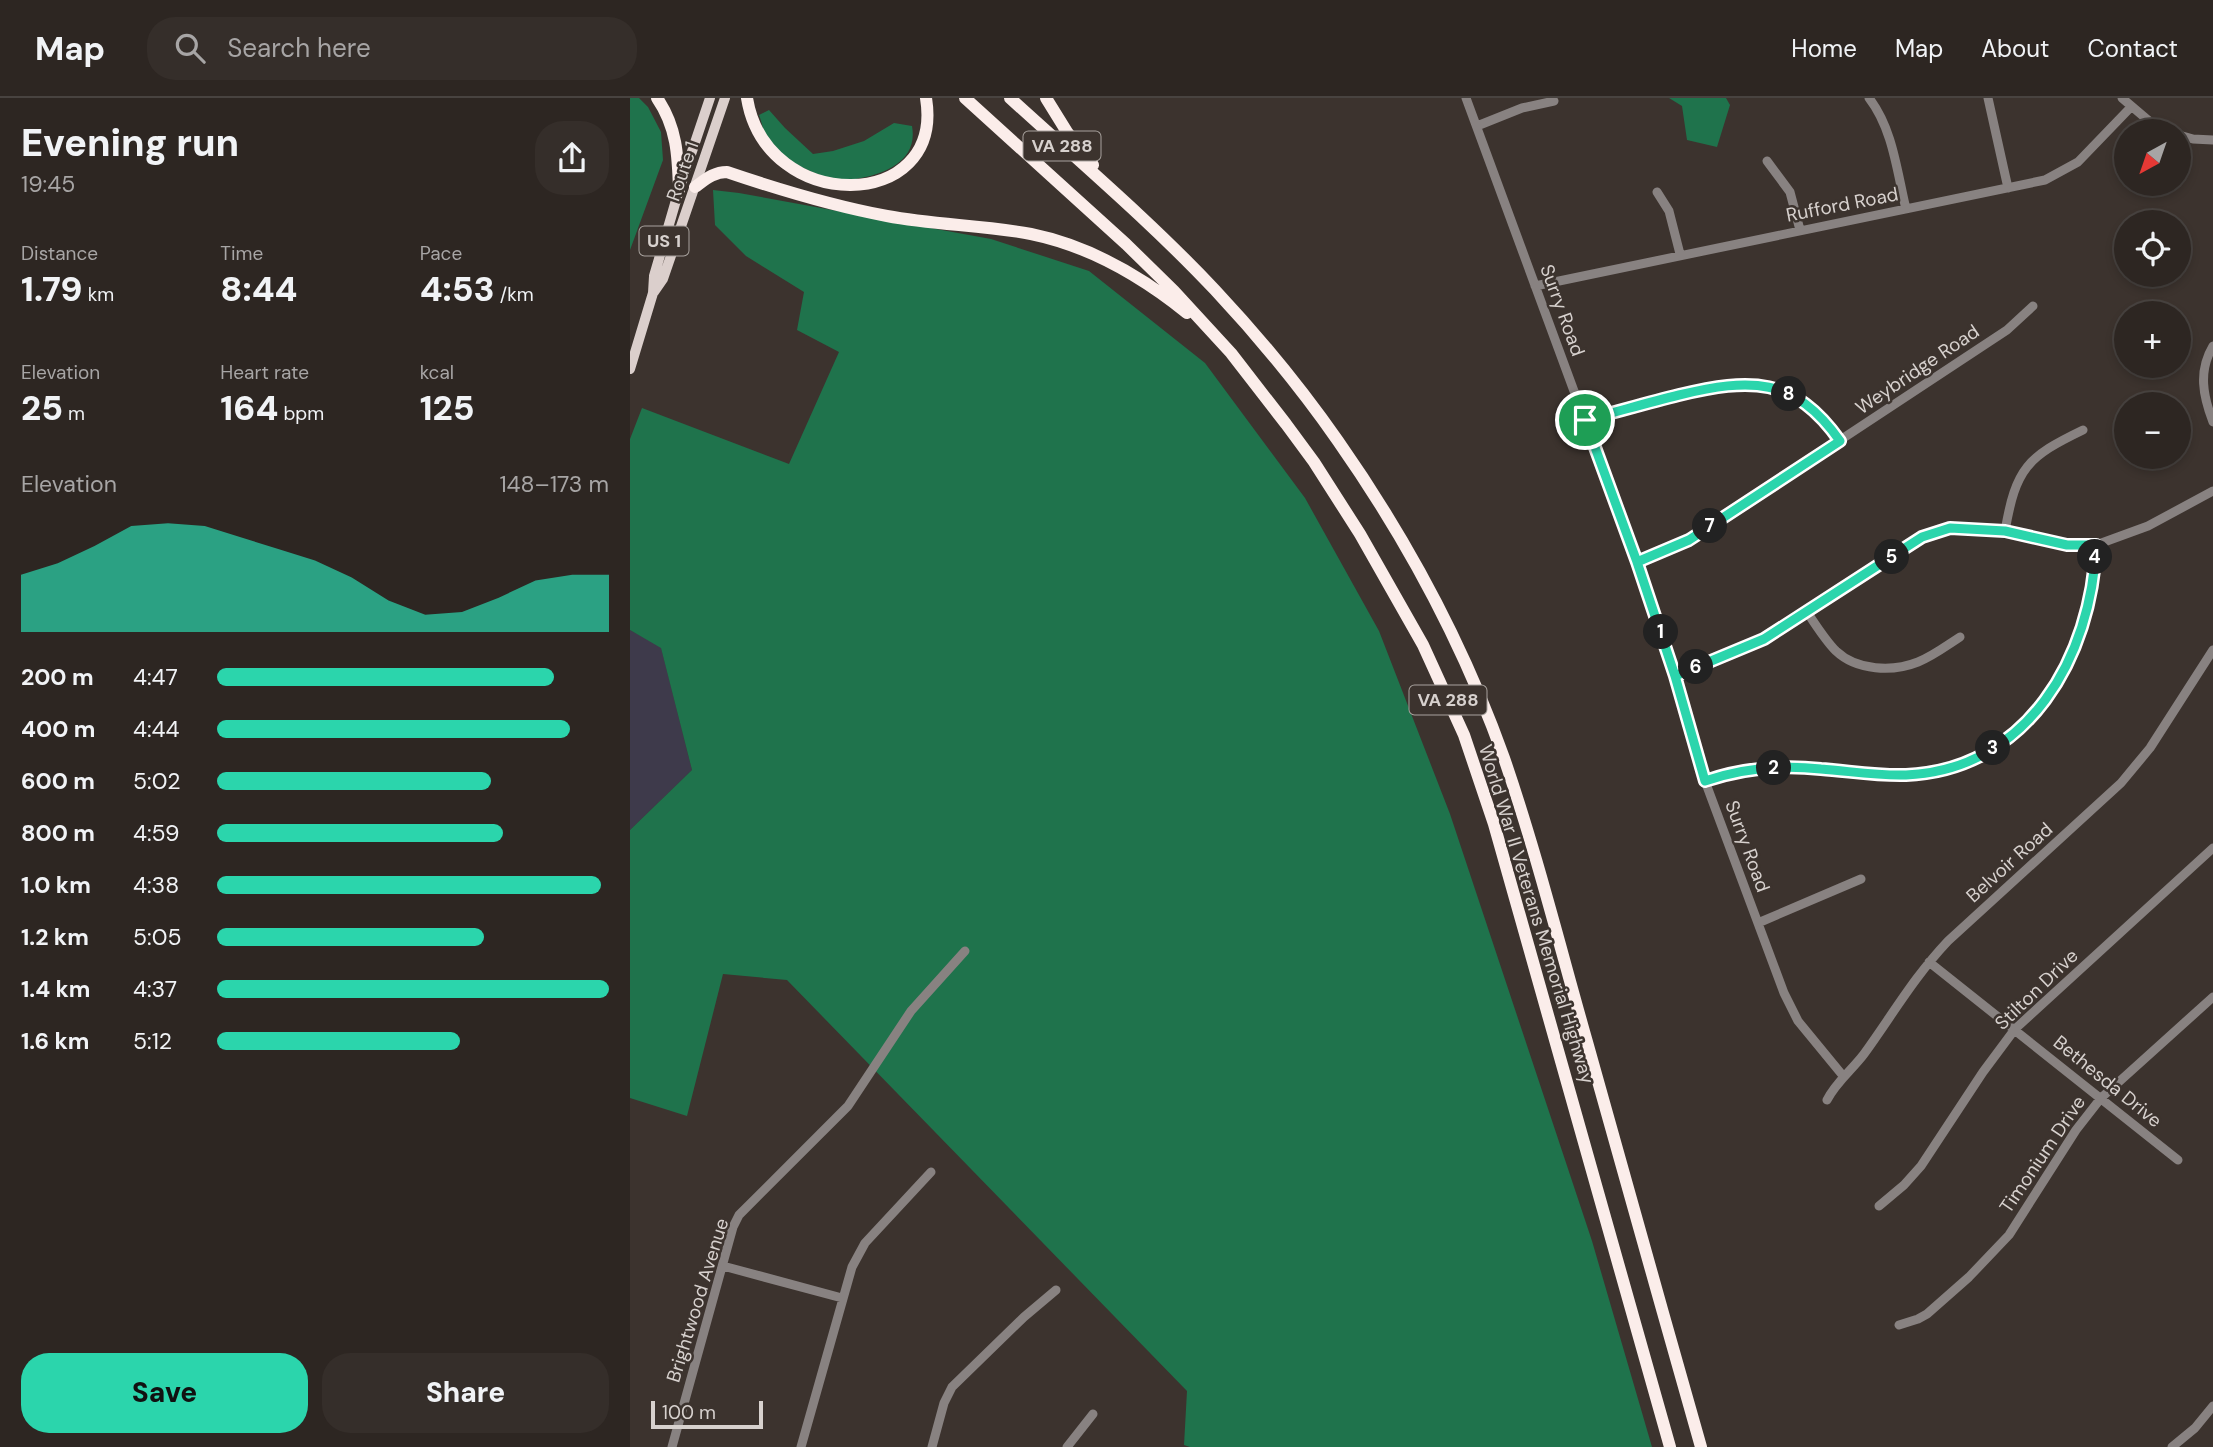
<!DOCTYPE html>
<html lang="en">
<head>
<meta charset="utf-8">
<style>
  body { margin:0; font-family:"DM Sans",sans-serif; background:#352e2a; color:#f1f3f6; height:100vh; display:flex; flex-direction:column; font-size:26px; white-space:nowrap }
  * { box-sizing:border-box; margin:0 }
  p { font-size:23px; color:#a7a5a5 }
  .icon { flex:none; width:38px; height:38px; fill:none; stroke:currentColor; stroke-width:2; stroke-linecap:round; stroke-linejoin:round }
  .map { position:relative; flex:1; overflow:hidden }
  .details { display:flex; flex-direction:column; background:#2d2622; width:630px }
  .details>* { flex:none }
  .needle { width:46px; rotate:220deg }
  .tools { position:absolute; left:1484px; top:21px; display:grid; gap:14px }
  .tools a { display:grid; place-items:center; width:77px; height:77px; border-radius:50%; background:#2d2622; box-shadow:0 4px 10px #0003,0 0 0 2px #484340; font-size:35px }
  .scale { position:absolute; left:21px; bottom:18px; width:112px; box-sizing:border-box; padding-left:7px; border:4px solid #d7d1ce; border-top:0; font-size:19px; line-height:24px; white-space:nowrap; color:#d7d1ce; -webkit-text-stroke:5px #3c332e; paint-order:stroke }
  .pin { position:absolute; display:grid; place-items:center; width:60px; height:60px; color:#fff; margin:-30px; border:4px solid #fff; border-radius:50%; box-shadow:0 2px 7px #0007 }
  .km { position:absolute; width:35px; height:35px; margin:-18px; border-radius:50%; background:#222; color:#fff; font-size:19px; line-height:35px; text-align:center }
  .round { display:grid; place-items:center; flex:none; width:74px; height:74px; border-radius:28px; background:#352e2a }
  .summary { display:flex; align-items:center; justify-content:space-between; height:119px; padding:0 21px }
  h1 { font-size:38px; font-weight:800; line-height:52px }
  .stats { display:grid; grid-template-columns:repeat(3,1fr); gap:10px; height:119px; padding:7px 21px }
  .stats div { display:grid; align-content:center }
  .stats b { font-size:35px; font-weight:800 }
  .stats small { font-size:19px; font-weight:400 }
  .stats p { font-size:19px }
  .chart { height:196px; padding:14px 21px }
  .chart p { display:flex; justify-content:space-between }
  .chart svg { width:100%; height:126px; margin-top:7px; fill:#2bd5ac; opacity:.7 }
  .button { display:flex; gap:14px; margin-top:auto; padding:14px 21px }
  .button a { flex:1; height:80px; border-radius:28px; background:#2bd5ac; color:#111; font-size:28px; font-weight:800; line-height:80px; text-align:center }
  .button a+a { background:#352e2a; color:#f1f3f6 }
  ul { padding:0 21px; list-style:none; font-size:23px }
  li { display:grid; grid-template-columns:112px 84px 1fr; align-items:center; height:52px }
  li i { height:18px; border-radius:9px; background:#2bd5ac }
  header { display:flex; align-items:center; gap:42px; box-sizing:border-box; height:98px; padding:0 35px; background:#2d2622; border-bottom:2px solid #484340 }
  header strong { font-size:33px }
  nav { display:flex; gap:38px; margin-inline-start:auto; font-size:24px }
  .search { width:490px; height:63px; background:#352e2a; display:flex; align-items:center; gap:18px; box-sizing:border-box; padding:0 24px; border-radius:28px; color:#a7a5a5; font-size:26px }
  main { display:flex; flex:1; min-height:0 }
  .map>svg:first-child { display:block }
  .industrial { fill:#3e3a4b }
  .forest { fill:#1f734c }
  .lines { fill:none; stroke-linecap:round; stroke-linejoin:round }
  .minor { stroke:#888281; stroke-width:9 }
  .major { stroke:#dbcfcc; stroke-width:10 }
  .highway { stroke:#fbedea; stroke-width:12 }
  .route-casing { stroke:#fff; stroke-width:14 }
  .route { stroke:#2bd5ac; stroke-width:9 }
  .labels { text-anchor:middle; stroke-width:5; stroke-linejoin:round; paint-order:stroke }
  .shield { fill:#3c332e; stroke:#a8a29e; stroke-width:2 }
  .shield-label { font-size:18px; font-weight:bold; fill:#d7d1ce }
  .street-label { font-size:19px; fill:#d7d1ce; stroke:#3c332e }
</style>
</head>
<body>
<header>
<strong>Map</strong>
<div class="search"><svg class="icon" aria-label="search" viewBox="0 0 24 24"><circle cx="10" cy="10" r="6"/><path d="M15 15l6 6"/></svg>Search here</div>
<nav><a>Home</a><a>Map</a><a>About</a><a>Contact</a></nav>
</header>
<main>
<section class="details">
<div class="summary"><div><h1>Evening run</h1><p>19:45</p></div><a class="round"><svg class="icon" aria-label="share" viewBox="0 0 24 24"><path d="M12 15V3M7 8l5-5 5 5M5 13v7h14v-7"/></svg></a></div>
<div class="stats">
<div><p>Distance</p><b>1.79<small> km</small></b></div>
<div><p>Time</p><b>8:44</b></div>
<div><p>Pace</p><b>4:53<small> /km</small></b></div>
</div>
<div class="stats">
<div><p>Elevation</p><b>25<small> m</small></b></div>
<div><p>Heart rate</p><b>164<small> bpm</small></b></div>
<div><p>kcal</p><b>125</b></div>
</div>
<div class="chart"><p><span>Elevation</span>148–173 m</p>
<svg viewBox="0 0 160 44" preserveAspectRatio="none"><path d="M0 44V24L10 20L20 14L30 7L40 6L50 7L60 11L70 15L80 19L90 25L100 33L110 38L120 37L130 32L140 26L150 24L160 24V44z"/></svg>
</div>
<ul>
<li><b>200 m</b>4:47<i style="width:86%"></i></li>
<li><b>400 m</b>4:44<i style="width:90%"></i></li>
<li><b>600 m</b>5:02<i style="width:70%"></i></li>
<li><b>800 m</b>4:59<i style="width:73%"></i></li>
<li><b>1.0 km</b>4:38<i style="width:98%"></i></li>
<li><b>1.2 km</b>5:05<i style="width:68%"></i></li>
<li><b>1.4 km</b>4:37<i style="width:100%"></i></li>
<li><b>1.6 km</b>5:12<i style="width:62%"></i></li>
</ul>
<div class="button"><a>Save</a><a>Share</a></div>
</section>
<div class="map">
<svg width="1583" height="1349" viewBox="0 0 1583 1349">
  <rect width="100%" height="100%" fill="#3c332e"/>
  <path class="industrial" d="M0,532L31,549L62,672L0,732Z"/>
  <path class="forest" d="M0,0H9L18,9L31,34L33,62L0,152Z
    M1039,0H1096L1100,7L1087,49L1057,42L1052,8Z
    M139,12L155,30L183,56L203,53L234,43L264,25L282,28C288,61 258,75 231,80C224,81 216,83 209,82C189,80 149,60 138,43C134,36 132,25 129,17Z
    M83,92L109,95L361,141L459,173L575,265L675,400L749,533L820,716L962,1143L1022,1349H560L554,1347L557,1293L157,882L93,876L57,1018L0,1000V732L62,672L31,550L0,532V341L12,310L159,366L209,254L167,232L174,194L116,158L85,127Z"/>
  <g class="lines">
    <path class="minor" d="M836,0L1007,464L1045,578L1075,683L1154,895L1168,923L1214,979
      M1239,0C1263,31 1267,74 1276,111
      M1358,0L1378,90
      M1492,0L1519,23L1540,33
      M847,28L892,10L924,3
      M1549,37L1563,41L1583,42
      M1137,63L1160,94L1170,132
      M1027,94L1039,113L1050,156
      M905,188L1415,82L1448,64L1501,9
      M1583,248C1568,273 1573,298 1583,324
      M955,322C986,314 1017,305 1049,297C1120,280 1164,279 1210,343
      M1375,433C1386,370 1397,359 1453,332
      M1007,464L1059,442L1377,232L1403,208
      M1177,514C1186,527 1195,542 1206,553C1227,573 1263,574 1288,564C1303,558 1316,548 1330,539
      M1045,578L1134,541L1292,439L1320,430L1375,433L1438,447H1466L1518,428L1583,393
      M1075,683C1111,670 1153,667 1191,671C1219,673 1247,678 1276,677C1398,672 1462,558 1466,447
      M1128,825L1231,781
      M1299,864L1548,1062
      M1197,1002C1206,984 1222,972 1234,956C1263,916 1284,879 1318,843L1491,685L1520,650L1583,552
      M1249,1108L1274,1087L1291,1068L1353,974L1385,931L1583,750
      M93,1168L212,1200
      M1269,1227L1288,1221L1297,1216L1339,1179L1379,1137L1446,1032L1471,1000L1583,899
      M42,1349L103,1129L109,1117L218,1008L281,913L335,853
      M171,1349L222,1169L235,1145L301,1074
      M302,1349L314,1305L322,1289L394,1219L426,1192
      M437,1349L463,1316
      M1542,1349L1565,1330L1583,1308"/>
    <path class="major" d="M24,194L33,181L95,0
      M0,271L23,195L24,178L49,92L80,0"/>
    <path class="highway" d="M27,0C47,29 48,58 49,92
      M117,0C136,117 315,115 296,0
      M335,0L496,146L544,193L601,255L656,326L684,364L730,436L793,547L834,637L864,726L1040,1349
      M380,0C449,63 521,124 585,192C629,239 671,290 708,343C776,440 834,548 874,660C906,753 930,849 957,944C994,1079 1033,1214 1071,1349
      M416,0L437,34L463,67
      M65,89C76,81 84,74 97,74C150,92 203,108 257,118C305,127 354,127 401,136C460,148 511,178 557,215"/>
  </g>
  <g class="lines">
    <g class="route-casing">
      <path id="route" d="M955,322L1007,464L1045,578L1075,683C1112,670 1153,667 1191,671C1219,673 1247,678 1276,677C1398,672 1462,558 1466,447H1437L1375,433L1320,430L1292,439L1134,541L1045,578L1007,464L1059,442L1210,343C1164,278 1120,280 1049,297C1017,305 986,314 955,322"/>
    </g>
    <use href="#route" class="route"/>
  </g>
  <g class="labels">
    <g class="shield">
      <rect x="393.5" y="33.5" width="77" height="29" rx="5"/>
      <rect x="9.5" y="128.5" width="49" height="29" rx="5"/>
      <rect x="779.5" y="587.5" width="77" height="29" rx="5"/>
    </g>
    <g class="shield-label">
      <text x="432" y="54">VA 288</text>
      <text x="34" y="149">US 1</text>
      <text x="818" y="608">VA 288</text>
    </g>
    <g class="street-label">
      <text transform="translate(52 73) rotate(-71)" y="7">Route 1</text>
      <text transform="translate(1212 106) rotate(-11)" y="7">Rufford Road</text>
      <text transform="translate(933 212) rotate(70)" y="7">Surry Road</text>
      <text transform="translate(1287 271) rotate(-34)" y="7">Weybridge Road</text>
      <text transform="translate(1118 748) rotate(70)" y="7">Surry Road</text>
      <text transform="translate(1379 764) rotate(-42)" y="7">Belvoir Road</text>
      <text transform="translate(907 816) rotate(73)" y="7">World War II Veterans Memorial Highway</text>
      <text transform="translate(1406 891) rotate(-44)" y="7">Stilton Drive</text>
      <text transform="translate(1478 983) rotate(39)" y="7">Bethesda Drive</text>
      <text transform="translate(1412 1056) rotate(-56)" y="7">Timonium Drive</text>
      <text transform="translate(67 1202) rotate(-73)" y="7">Brightwood Avenue</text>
    </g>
  </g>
</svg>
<div class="tools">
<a><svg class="needle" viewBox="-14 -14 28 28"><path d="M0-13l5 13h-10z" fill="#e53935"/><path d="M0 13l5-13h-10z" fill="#a7a5a5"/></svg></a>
<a><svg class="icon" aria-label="locate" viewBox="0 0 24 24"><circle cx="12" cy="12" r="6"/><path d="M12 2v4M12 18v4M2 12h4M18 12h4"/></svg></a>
<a>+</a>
<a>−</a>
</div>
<div class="scale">100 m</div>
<div class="pin" style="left:955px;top:322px;background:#1e9e55"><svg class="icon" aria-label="arrive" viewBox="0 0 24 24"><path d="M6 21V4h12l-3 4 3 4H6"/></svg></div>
<b class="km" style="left:1031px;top:534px">1</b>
<b class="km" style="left:1144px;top:670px">2</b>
<b class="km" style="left:1363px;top:650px">3</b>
<b class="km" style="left:1465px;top:459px">4</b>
<b class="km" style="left:1262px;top:459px">5</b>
<b class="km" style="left:1066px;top:569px">6</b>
<b class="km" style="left:1080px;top:428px">7</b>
<b class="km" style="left:1159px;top:296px">8</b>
</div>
</main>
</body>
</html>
